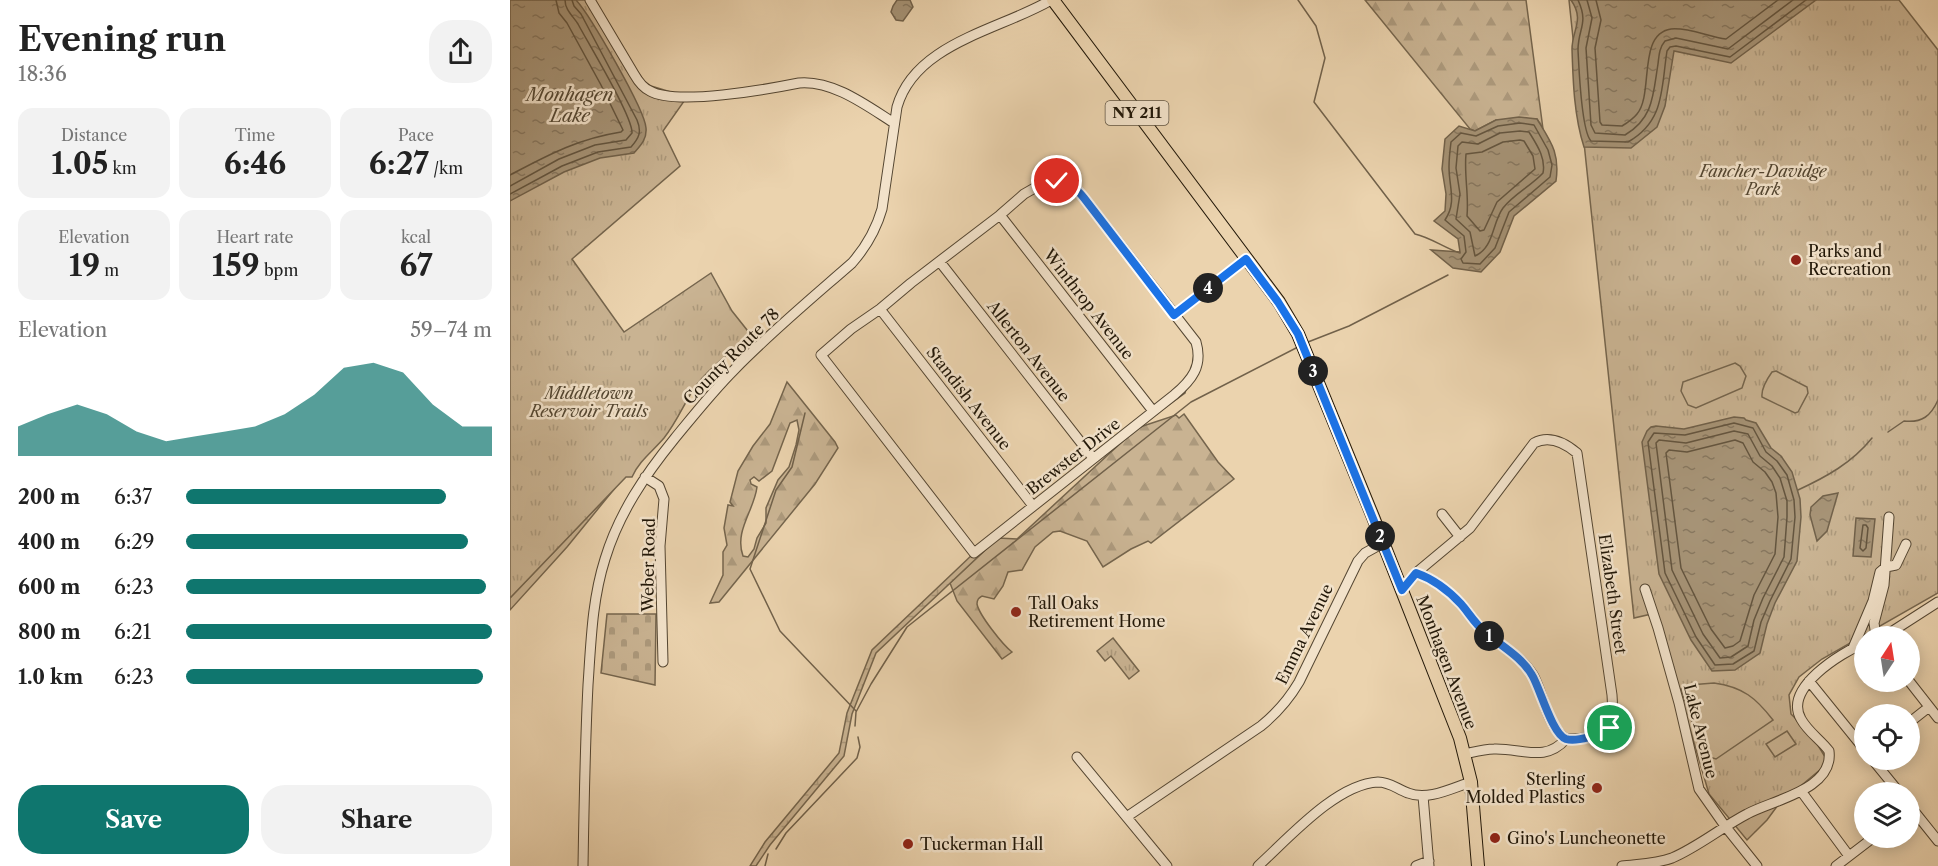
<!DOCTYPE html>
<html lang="en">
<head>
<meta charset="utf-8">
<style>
  body { margin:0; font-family:"Libre Caslon Text",serif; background:#f2f2f2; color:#222; height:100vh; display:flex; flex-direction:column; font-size:22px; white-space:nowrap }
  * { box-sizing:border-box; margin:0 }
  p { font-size:20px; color:#767676 }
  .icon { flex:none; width:33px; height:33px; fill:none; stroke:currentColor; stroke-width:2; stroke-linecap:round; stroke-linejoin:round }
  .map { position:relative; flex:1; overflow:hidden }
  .side { display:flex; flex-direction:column; background:#fff; width:510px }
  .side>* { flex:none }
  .needle { width:39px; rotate:12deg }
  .controls { position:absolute; left:1344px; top:626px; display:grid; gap:12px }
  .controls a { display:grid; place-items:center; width:66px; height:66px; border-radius:50%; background:#fff; box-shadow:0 3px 15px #0003; font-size:30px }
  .pin { position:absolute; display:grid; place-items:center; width:51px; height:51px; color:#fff; margin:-26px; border:3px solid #fff; border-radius:50%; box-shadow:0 2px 6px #0007 }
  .km { position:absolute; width:30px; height:30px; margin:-15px; border-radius:50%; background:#222; color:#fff; font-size:16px; line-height:30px; text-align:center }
  .round { display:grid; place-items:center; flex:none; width:63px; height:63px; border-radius:24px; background:#f2f2f2 }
  .head { display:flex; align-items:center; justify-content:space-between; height:102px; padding:0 18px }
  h1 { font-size:33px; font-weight:700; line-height:45px }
  .metrics { display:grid; grid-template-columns:repeat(3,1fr); gap:9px; height:102px; padding:6px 18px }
  .metrics div { display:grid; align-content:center; border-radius:15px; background:#f2f2f2; text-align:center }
  .metrics b { font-size:30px; font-weight:700 }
  .metrics small { font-size:16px; font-weight:400 }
  .metrics p { font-size:16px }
  .chart { height:168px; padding:12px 18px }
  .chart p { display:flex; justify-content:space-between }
  .chart svg { width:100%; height:108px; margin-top:6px; fill:#0f766e; opacity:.7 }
  .primary-button { display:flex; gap:12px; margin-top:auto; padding:12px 18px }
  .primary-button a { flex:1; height:69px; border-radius:24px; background:#0f766e; color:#fff; font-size:24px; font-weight:700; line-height:69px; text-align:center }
  .primary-button a+a { background:#f2f2f2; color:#222 }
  ul { padding:0 18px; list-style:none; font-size:20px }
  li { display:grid; grid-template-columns:96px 72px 1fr; align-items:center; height:45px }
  li i { height:15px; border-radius:8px; background:#0f766e }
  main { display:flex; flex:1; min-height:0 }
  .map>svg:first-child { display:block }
  .forest { fill:url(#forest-firs); stroke:#75654d; stroke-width:1.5; fill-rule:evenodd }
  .wetland { fill:url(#wetland-marsh); stroke:#75654d; stroke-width:1.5 }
  .cemetery { fill:url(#cemetery-stones); stroke:#75654d; stroke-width:1.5 }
  .park { fill:url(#park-tufts); stroke:#75654d; stroke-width:1.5 }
  .pitch { fill:#c9b392; stroke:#75654d; stroke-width:1.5 }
  .water { fill:url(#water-ripples); stroke:#71614a; stroke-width:1.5 }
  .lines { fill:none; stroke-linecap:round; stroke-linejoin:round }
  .shore { stroke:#64553f; stroke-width:1.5 }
  .stream { stroke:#71614a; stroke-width:1.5 }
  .minor-casing { stroke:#544632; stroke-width:11 }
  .major-casing { stroke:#211708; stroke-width:14 }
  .minor { stroke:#f2e2ca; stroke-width:9 }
  .major { stroke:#ebd3ae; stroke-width:12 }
  .route-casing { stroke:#fff; stroke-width:12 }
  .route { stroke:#1a73e8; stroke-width:8 }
  .poi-dot { fill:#8f2418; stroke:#f2e2ca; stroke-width:2 }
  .labels { text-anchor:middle; stroke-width:5; stroke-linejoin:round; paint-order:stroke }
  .shield { fill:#f2e2ca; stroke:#605442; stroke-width:1.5 }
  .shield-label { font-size:15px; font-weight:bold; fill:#211708 }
  .park-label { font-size:16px; font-style:italic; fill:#534631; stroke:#f2e2ca }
  .poi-label { font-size:16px; fill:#211708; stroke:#f2e2ca; text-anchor:start }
  .street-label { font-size:16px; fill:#211708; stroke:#f2e2ca }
  .water-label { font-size:18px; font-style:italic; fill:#564934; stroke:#f2e2ca }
</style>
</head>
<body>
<main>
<section class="side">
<div class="head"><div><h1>Evening run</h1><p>18:36</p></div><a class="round"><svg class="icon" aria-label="share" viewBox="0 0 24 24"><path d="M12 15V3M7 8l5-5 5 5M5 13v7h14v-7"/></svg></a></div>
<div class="metrics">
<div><p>Distance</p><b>1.05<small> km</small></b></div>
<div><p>Time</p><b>6:46</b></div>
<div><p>Pace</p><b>6:27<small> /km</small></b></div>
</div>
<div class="metrics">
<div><p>Elevation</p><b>19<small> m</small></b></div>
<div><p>Heart rate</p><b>159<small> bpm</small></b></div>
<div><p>kcal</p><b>67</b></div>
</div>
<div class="chart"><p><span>Elevation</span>59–74 m</p>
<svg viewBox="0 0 160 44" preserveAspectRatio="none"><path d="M0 44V32L10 27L20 23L30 27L40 34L50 38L60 36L70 34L80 32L90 27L100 19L110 8L120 6L130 10L140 23L150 32L160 32V44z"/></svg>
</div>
<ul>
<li><b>200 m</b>6:37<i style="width:85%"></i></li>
<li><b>400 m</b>6:29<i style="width:92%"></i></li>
<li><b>600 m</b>6:23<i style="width:98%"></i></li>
<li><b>800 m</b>6:21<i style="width:100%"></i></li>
<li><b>1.0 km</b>6:23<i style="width:97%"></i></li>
</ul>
<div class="primary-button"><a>Save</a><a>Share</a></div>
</section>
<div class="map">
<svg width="1428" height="866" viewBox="0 0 1428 866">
  <defs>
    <pattern id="forest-firs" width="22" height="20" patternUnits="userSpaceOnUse" patternTransform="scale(1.5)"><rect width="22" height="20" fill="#c9b392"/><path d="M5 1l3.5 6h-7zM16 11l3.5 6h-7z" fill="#ac997c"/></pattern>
    <pattern id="wetland-marsh" width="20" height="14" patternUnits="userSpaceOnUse" patternTransform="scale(1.5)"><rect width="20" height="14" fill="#c9b392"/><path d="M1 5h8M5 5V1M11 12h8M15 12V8" fill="none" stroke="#ac997c"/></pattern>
    <pattern id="cemetery-stones" width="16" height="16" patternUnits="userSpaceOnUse" patternTransform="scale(1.5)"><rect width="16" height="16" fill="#c9b392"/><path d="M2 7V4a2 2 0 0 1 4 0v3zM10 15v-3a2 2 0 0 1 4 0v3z" fill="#ac997c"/></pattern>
    <pattern id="park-tufts" width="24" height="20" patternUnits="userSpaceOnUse" patternTransform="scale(1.5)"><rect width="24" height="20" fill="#c9b392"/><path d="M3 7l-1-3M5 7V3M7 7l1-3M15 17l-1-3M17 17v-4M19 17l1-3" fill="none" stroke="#ac997c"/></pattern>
    <pattern id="water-ripples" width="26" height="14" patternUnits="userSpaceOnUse" patternTransform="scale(1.5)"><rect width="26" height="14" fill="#a69376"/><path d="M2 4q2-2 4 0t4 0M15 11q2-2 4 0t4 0" fill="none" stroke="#87775f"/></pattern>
  </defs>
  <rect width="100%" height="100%" fill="#ebd3ae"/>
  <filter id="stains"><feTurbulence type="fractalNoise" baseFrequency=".00333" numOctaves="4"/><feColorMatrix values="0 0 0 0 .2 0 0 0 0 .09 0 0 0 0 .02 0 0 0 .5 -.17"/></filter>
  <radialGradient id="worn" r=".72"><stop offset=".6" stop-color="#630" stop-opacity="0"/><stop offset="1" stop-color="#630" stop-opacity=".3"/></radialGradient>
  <path class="forest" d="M855,0H1016L1033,129L1027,119L986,120L965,131L960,129Z
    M277,382L325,442L328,448L305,484L209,602L200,603L213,575V552L217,545L214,528L218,505L223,506L220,502L228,471L243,446L260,424ZM287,420L289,430L286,445L279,467L268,480L256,508V523L247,538L244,549L238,557L233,556C224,531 244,511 247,487L241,484L240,480L244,477L249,481L262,471L280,423Z
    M674,414L708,462L724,479L641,543L638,541L621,549L593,567L577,541L550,531L543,532L525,547L512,570L498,572L493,586L484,599L472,596C469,598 467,599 467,604C469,615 493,645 502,652L492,659L447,601L440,583L488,538L507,539L627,428L666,415L669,418Z
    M105,488L57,547L0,610V598Z"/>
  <path class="wetland" d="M676,389L675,393L627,428L488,538L366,653L342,714L334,756L260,845L246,866H240L255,842L329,753L337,713L362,650L484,534Z"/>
  <path class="cemetery" d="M97,614H146L145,685L91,673Z"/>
  <path class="park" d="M0,0H77L134,81L141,86L177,97L153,131L170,166L62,259L114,332L201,273L222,311L241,335C224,349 194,372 183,390C173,406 166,423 154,438C143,451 129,461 122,477H116L0,598Z
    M1059,0H1389L1428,50V593L1312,659L1289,677L1279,695L1281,714L1301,734L1317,760L1311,769L1268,805L1257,820L1237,840L1199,794L1146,613L1124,618Z
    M603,638L629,671L619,679L601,656L595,661L587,651Z"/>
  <path class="pitch" d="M1225,363L1230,366L1236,376L1232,388L1186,408L1178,405L1171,391L1173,382Z
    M1266,371L1297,387L1298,393L1288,412L1285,413L1252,397C1251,388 1257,379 1262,372Z
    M1204,683C1233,687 1246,698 1263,720L1206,759L1193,755L1171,689L1179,685Z
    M1277,731L1286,744L1265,757L1256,744Z"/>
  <path class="water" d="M0,0H66C80,15 135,110 136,128C137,139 131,145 124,153L90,158L54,172L0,201Z
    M387,0H400L403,7L393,21L386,20L381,12L383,6Z
    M1061,0H1306L1221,63L1164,51L1155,106L1147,127L1121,148L1074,147C1064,116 1063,81 1062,49C1062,30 1075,20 1061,0Z
    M1009,117L1027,119C1041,142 1050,153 1046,181L1004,216L990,252L971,272L943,268L921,250L950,252L948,239L924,221L935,211L936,194L932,169L935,139L949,126L965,131L986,120Z
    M1224,417L1234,418L1236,420L1246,423L1261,448L1271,456L1282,472L1290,499L1291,517L1287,561L1265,603L1257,624L1250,653L1225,670L1202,671L1181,640L1149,574L1132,442L1137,431L1141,427L1146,426L1174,429Z
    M1328,493L1317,531L1307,541L1300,515L1301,507L1313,496Z
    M1346,518L1365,519L1361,557L1343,556Z"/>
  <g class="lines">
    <path class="shore" d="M1068,0C1079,24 1068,28 1068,50C1069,67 1071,131 1081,141L1118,142C1155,121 1151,89 1157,51L1160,47L1166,46L1220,57L1296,0
      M1077,0L1082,18L1076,48L1081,125L1085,133L1115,135C1144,118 1143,94 1148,64C1149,56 1149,48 1155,41L1166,38L1218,49L1283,0
      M1086,0L1091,20L1085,48L1090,122L1092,125L1112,126C1117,123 1123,119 1127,114C1144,94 1127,34 1161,29C1178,27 1199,37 1216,39L1268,0
      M1010,123L1024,125L1038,150L1042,165L1040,177L999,212L985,248L970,264L953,263L951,259L956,252L954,236L935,220C947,202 939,188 939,167C939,159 940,150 941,142L951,133L966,136L988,126Z
      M1010,131L1019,132C1027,145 1036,158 1033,173C1021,186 1004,194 993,208C982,223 984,248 965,256L960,232L946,219L950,194L946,168L948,146L952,142L968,144L990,133Z
      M1010,140L1014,141L1023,156L1025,169L987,202L974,230L970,231L957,216C959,195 954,175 956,154L972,152L993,142Z
      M0,175C38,155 67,139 111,132L113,130L91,85L57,23L49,13L46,0
      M0,186L49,159L85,145L116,140L122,133C123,117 78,43 68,24C63,16 55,10 55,0
      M0,194L52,166L88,152L121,147C129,138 132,132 127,120L71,14L64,6L62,0
      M1224,423L1243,428L1256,452L1267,461L1277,475L1284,500L1285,517L1281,559L1260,601L1251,622L1244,651L1223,664L1205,665L1186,637L1155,573L1138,442L1144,433L1175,435Z
      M1224,431L1238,434L1250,456L1262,466L1270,478L1277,501V517L1274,557L1253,598L1244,620L1238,646L1221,657L1210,658L1193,634L1162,570L1146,443L1149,440L1176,443Z
      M1225,440L1233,443L1243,462L1255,472L1262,482L1266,493L1268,517L1265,554L1244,595L1230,641L1223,646L1215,648L1201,629L1171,568L1156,453L1159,450L1177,452Z
      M1353,525H1356L1358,528L1356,548L1353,551L1350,548Z"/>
    <path class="stream" d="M788,0L806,26L815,58L804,102L905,234C922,238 934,248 950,253
      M798,342L839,326L938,275
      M295,413L282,467L266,490L240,569L270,631L346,711
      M1378,432L1394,421C1412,423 1421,416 1428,400
      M1288,490C1316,477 1342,463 1362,438
      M345,726L346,712L361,684L397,627L681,402L788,347
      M266,849L276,833L347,758L350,747L348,737
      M255,866L258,854"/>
    <g class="minor-casing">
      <path id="minor" d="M80,0L124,74C128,81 133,88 140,91C166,106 259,89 289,83C323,80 357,106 384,123
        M547,181C560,183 566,188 574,198L686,342C693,366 682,380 664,395L464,553L311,355L341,329L370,309L401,283L490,215L514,194L528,186Z
        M490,215L643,411
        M430,262L583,458
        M370,309L523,506
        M664,315L736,259
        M135,477L149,486L154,499L150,546L153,662
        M932,514L950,537
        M906,573C923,579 939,591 951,604C959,613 965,624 975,632C991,646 1011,656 1023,675C1034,695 1036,725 1056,739
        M1135,589L1148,628L1169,703L1189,789L1215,826L1247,866
        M892,590L906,573L960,528L1024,443C1039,435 1055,443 1067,453L1102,695C1105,735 1095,738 1056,739C1035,763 1012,748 984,749C974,749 964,752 955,754
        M1366,636L1364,623L1374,585L1379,517
        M1375,636L1428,602
        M1343,648L1363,601L1370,572L1376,567L1386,565L1396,544
        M1299,681L1354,749
        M1399,681L1428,718
        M1400,722L1419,707
        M567,757L657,866
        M1362,759L1389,792
        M1291,791L1339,856
        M913,796L919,866
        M1400,806L1428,841
        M618,816L751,726C767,713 779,699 789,682L848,561L855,553L873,543
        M73,866C74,805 75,745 78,685C81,642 82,600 95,559C109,513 135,475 165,438C184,415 203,391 224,370C261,332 302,298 342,263C356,247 366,230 372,209L387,107C405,43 490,30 541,0
        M748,866C778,839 826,784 868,782C880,782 887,789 898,793C918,801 942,788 961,782
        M906,866L919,861
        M1112,866C1128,864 1146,864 1162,858C1188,847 1212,827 1237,814C1262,800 1324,790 1319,751C1311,740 1298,732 1291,719C1273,688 1331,653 1354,643
        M1326,866L1364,837"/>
    </g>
    <g class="major-casing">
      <path id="major" d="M543,0L769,302L788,334L863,517L950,738L961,782L968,866"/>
    </g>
    <use href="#minor" class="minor"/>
    <use href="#major" class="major"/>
  </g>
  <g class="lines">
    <g class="route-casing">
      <path id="route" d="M547,181C560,183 566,188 574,198L664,315L736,259L768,302L788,334L892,590L906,573C923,579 939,591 951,604C959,613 965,624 975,632C991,646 1011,656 1022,675C1030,688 1042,734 1056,739C1066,742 1092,735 1100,728"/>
    </g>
    <use href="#route" class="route"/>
  </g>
  <g class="poi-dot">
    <circle cx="1286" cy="260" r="6"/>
    <circle cx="506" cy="612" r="6"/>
    <circle cx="1087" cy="788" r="6"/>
    <circle cx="985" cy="838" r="6"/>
    <circle cx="398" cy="844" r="6"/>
  </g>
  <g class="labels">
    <rect class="shield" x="595.5" y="101" width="63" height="24" rx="4.5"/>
    <g class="shield-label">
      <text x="627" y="118">NY 211</text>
    </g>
    <g class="park-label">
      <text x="1253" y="177">Fancher-Davidge<tspan x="1253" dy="18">Park</tspan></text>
      <text x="79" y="399">Middletown<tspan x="79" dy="18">Reservoir Trails</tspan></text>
    </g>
    <g class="poi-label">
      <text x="1298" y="257">Parks and<tspan x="1298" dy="18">Recreation</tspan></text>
      <text x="518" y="609">Tall Oaks<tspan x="518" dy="18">Retirement Home</tspan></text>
      <text x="1075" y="785" text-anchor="end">Sterling<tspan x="1075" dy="18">Molded Plastics</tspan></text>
      <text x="997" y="844">Gino's Luncheonette</text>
      <text x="410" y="850">Tuckerman Hall</text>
    </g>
    <g class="street-label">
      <text transform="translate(579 304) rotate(52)" y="6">Winthrop Avenue</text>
      <text transform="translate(519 351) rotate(52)" y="6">Allerton Avenue</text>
      <text transform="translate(221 356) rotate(-45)" y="6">County Route 78</text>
      <text transform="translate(459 398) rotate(52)" y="6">Standish Avenue</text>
      <text transform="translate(563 456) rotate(-38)" y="6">Brewster Drive</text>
      <text transform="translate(138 565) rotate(-89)" y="6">Weber Road</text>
      <text transform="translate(1103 594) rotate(82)" y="6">Elizabeth Street</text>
      <text transform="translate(794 634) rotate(-64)" y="6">Emma Avenue</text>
      <text transform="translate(937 662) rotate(69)" y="6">Monhagen Avenue</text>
      <text transform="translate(1191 731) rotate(76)" y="6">Lake Avenue</text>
    </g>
    <g class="water-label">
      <text x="60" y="101">Monhagen<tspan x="60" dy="21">Lake</tspan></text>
    </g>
  </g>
  <rect width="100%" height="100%" filter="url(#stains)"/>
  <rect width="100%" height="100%" fill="url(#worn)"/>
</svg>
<div class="controls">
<a><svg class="needle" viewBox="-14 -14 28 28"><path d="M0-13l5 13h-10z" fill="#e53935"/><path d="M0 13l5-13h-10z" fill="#767676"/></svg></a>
<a><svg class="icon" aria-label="locate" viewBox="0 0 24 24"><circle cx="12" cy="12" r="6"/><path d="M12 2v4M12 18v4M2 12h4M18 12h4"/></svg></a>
<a><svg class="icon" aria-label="layers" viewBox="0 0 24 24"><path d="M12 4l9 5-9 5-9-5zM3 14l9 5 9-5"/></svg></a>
</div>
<div class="pin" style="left:1100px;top:728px;background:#1e9e55"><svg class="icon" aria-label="arrive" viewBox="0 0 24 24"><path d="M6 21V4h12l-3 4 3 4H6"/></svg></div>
<div class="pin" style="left:547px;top:181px;background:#d93025"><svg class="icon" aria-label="check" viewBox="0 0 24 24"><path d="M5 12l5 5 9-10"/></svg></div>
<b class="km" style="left:979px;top:636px">1</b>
<b class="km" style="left:870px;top:536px">2</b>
<b class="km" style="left:803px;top:371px">3</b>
<b class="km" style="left:698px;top:288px">4</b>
</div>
</main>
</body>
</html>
